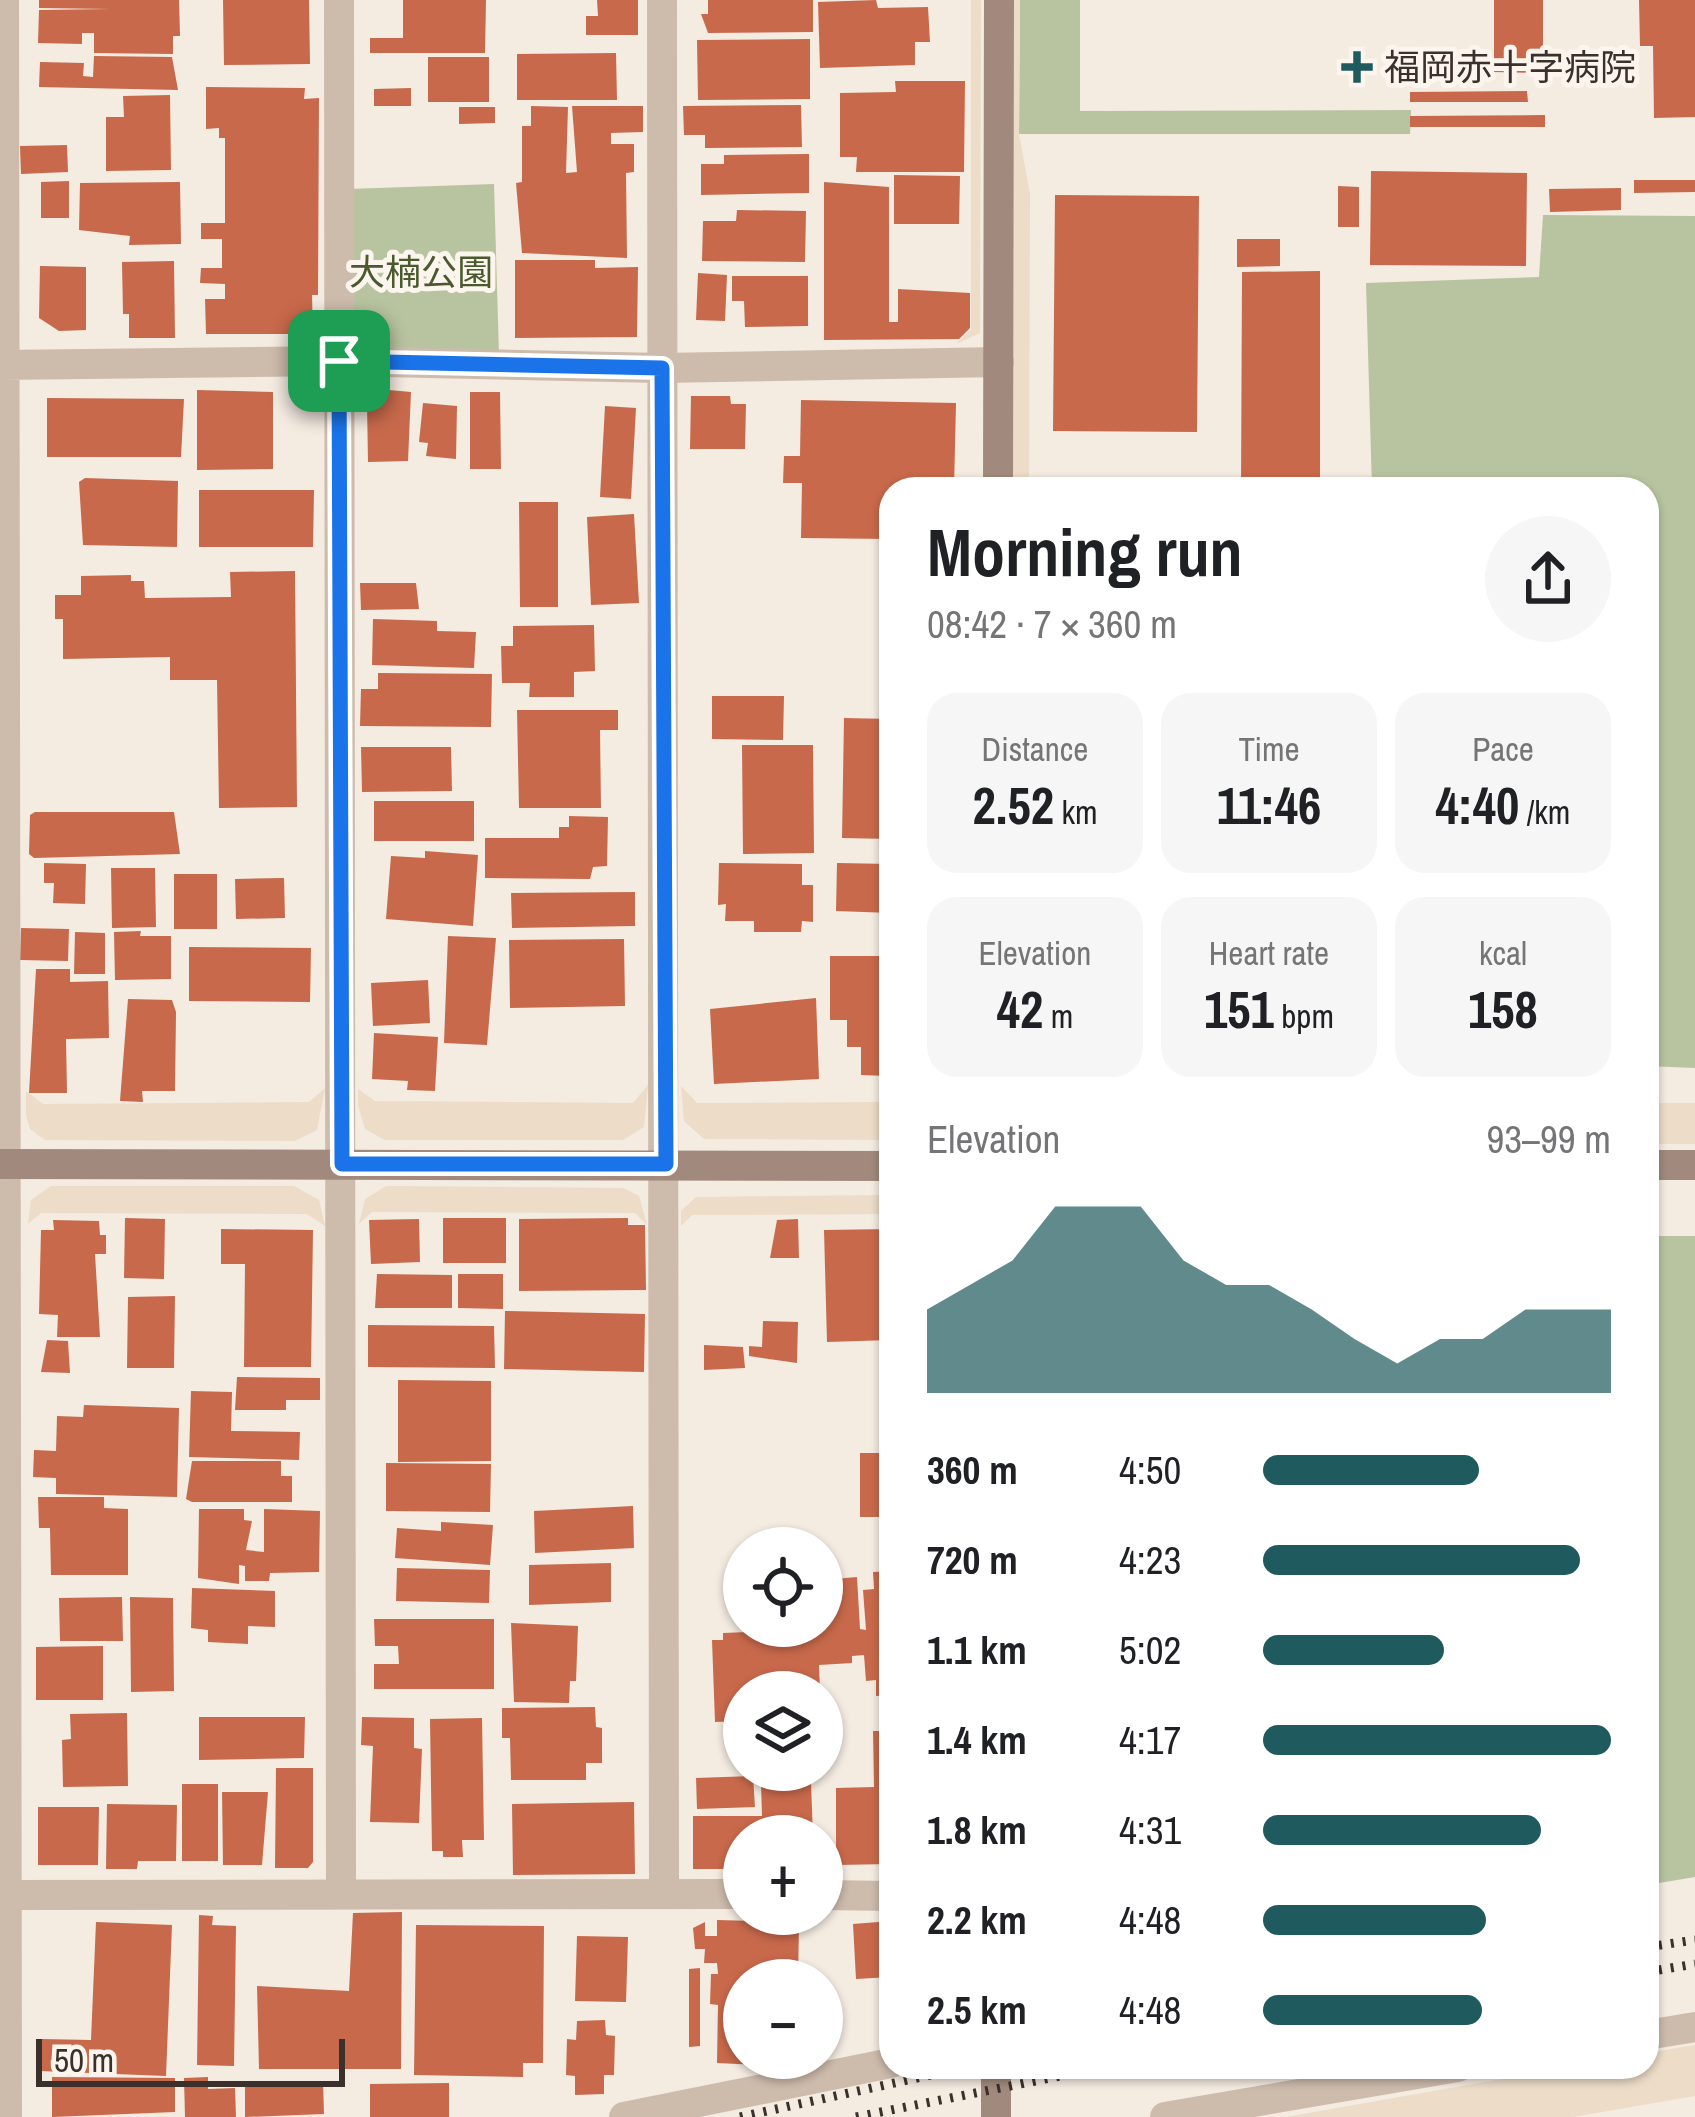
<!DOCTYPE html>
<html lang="en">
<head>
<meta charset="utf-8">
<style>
  body { margin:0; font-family:"Archivo Narrow","Noto Sans JP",sans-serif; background:#f6f6f6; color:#202124; height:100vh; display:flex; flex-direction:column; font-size:45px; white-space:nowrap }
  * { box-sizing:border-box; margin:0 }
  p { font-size:39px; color:#757577 }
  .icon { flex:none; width:66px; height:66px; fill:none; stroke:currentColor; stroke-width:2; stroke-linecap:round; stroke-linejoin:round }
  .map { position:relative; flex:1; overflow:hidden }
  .panel { position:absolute; left:879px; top:477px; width:780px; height:1602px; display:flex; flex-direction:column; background:#fff; border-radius:36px; box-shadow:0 3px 9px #0004 }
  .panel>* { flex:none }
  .controls { position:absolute; left:723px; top:1527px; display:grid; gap:24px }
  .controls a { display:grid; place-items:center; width:120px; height:120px; border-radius:50%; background:#fff; box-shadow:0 3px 9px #0004; font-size:60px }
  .scale { position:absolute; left:36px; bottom:30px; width:309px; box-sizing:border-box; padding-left:12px; border:6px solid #3b302b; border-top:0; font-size:33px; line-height:42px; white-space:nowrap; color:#3b302b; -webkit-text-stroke:9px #fbf5ee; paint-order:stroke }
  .pin { position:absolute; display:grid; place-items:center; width:102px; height:102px; color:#fff; margin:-51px; border-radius:24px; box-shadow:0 6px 18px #0006 }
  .round { display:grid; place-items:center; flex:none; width:126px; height:126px; border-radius:63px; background:#f6f6f6 }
  .overview { display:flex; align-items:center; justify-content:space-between; height:204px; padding:0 48px }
  h1 { font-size:66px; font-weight:700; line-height:90px }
  .metrics { display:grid; grid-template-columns:repeat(3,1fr); gap:18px; height:204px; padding:12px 48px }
  .metrics div { display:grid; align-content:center; border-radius:30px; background:#f6f6f6; text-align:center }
  .metrics b { font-size:51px; font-weight:700 }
  .metrics small { font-size:33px; font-weight:400 }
  .metrics p { font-size:33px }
  .chart { height:336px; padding:24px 48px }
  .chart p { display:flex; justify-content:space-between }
  .chart svg { width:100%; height:216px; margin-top:12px; fill:#1f5a5e; opacity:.7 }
  ul { padding:0 48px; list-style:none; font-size:39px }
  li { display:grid; grid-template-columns:192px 144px 1fr; align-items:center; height:90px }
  li i { height:30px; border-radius:15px; background:#1f5a5e }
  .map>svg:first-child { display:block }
  .green { fill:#b8c4a0 }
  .plaza { fill:#ecdcc8 }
  .building { fill:#c8694b }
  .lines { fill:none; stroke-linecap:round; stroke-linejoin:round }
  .street { stroke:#cdbbac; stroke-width:30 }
  .secondary { stroke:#a18a7d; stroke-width:30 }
  .rail { stroke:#3b302b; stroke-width:9; stroke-dasharray:3 9; stroke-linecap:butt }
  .route-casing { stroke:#fff; stroke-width:24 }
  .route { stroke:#1a73e8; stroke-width:15 }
  .poi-dot { fill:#1f5a5e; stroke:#fbf5ee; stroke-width:4.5 }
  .labels { text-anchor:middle; stroke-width:10; stroke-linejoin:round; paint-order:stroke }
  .poi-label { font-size:36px; fill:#3b302b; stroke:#fbf5ee; text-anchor:start }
  .park-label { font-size:36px; fill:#4a5a2e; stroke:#fbf5ee }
</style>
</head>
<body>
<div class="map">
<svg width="1695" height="2117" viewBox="0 0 1695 2117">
  <rect width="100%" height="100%" fill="#f4ebe1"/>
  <path class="green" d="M1020,0H1080V111L1411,110L1410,134H1019Z
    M494,184L499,355L343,357L348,189Z
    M1543,215L1695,216V1068L1647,1066V489H1372L1366,283L1539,277Z
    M1647,1236H1695V1877L1647,1885Z"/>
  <path class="plaza" d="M971,0H981L980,333L956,344L971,329Z
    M1013,0H1020L1019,134L1030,194L1029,489H1013Z
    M648,1085L644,1127L623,1140H385L365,1129L358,1105V1089L375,1101L633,1103Z
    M681,1086L697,1103L891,1102V1140L704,1139L684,1121Z
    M325,1088L317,1130L295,1141L45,1140L30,1129L26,1115V1091L43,1104L309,1102Z
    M1647,1103H1695V1144H1647Z
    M51,1186H294L319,1200L325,1226L307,1214L41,1213L28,1224L31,1200Z
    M386,1186L623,1188L639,1196L647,1225L635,1213L372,1212L359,1224L365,1199Z
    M891,1195V1214L692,1215L681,1226V1211L696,1197Z
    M1695,2045V2096L1573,2117H1286L1570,2067H1647V2053Z"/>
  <path class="building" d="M39,0H179L180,36H173V54L94,53V33H82V44L38,43L39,10L110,9L39,8Z
    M223,0H309L310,64L224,65Z
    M403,0H486L485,53H370V38H403Z
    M597,0H638V35H586V16H598Z
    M708,0H813V32L708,33L701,14H708Z
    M876,0L878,8L928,7L930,42H915V65L820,68L818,2Z
    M1494,0H1543V73L1494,72Z
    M1639,0H1695V117L1654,118L1653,46H1640Z
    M810,39V99L698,100L697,40Z
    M616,53L617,100H517V54Z
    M94,56L172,57L178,90L39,87L40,62L84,63L83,76L93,77Z
    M428,57H489V102H428Z
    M895,81H965L964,172H856L857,157H840V93L896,92Z
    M206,87L305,88L304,99L319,98L318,295H312L313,334H206L205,299H225V284L200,283L201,268H222V239H201V223H225V138H219V128L206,129Z
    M411,88V106H374V89Z
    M1527,91L1528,102H1410V92Z
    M170,95L171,170L106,171V117H124L123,96Z
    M801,105L802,147L705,148V135H684L683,106Z
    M531,106L568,107L566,173L577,172L572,106H643V132L611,133V144H634V172L626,173L627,258L522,253L516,183L522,182V126H531Z
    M459,107H495V123L459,124Z
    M1545,115V127H1410V116Z
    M67,145L68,172L21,174L20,146Z
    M809,154V193L701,195V164H724V155Z
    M1371,171L1527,173L1526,266L1370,265Z
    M894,175L960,176L959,224H894Z
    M1634,180H1695V192L1634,193Z
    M69,181V218H41V182Z
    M180,182L181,244L129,245L130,236L79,230L80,183Z
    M824,182L889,187V322H898V289L970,293V328L959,339L824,340Z
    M1338,186L1359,187V227H1338Z
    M1621,188V210L1550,212L1549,189Z
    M1055,195L1199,196L1197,432L1053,431Z
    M737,210L806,211L805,262L702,261L703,221H736Z
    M1237,239H1280V266L1237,267Z
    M515,260H595V268L638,267L637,337L515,338Z
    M174,261L175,338H129V314H123L122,262Z
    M40,266L86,267V330L59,331L39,318Z
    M1320,271V489H1241L1242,272Z
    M698,273L727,275L725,321L696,320Z
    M732,276H808V326L745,327L744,301H732Z
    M378,389L411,392L408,461L368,462L367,404Z
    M197,390L273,392V469L197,470Z
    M470,392H500L501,469H470Z
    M691,396H730L731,404H746L745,449H690Z
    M47,398L184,399L181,457H47Z
    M801,400L956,403L954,489H891V539L801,538L802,483H783L784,456H800Z
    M423,403L457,406L456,459L426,456L428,443L419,442Z
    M605,406L636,408L631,499L600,497Z
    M85,478L178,481L177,547L83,545L79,482Z
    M199,490H314L313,547H199Z
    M519,502H558V607H520Z
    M634,514L639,603L591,605L587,517Z
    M295,571L297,807L219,808L217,680H170V657L63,659V619H55V595H81V576L131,575V581H144L145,598L231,597L230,572Z
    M360,583H416L419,609L361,610Z
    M373,619L437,621V631L476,632L474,668L372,665Z
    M594,625L595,671L574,672V697H529L530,683H502L501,646H513V626Z
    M378,673L492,674L491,727L360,726L361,689H378Z
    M712,696H784L783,740L712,739Z
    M517,710H618V730H600L601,808H519Z
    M844,718L891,719V839L842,838Z
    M742,745H813L814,853L743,854Z
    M361,747H451L452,791L362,792Z
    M374,801H474V841H374Z
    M35,812H174L180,854L34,858L29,854L30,815Z
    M569,816L608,817L607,866L593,867L590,879L485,878V838H559V827H569Z
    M425,851L478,855L473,926L386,919L391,856L425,858Z
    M44,863L86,864L85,904L53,903L54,883H44Z
    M719,863L802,864V885H813V922L802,921L801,932H754V921H725L726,904L718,905Z
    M837,863L891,864V913L836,911Z
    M111,868H155L156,927L112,928Z
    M174,874H217V929H174Z
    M284,878L285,918L236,919L235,879Z
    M635,892V926L512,928L511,893Z
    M21,928L69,929L68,961L20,960Z
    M141,931L140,936H171V979L115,980L114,932Z
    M75,932L105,933V974H74Z
    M448,936L496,938L487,1045L444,1043Z
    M624,939L625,1006L510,1008L509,940Z
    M189,947L311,948L310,1002L189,1001Z
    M830,956H886V1076L861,1075V1047H847V1020H830Z
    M36,969H70V982L108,981L109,1038L66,1039L67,1093H29Z
    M428,980L430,1023L373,1026L371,983Z
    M816,998L819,1079L714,1084L710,1009Z
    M128,999L172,1000L176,1012L175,1091H142L143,1102L120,1101Z
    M374,1033L438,1037L435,1091L407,1090L408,1081L372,1079Z
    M125,1218L165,1219L164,1279L124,1278Z
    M443,1218H506V1263H443Z
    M628,1218V1225H645L646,1290L519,1291V1219Z
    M419,1219L420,1262L371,1264L369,1220Z
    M798,1219L799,1258H770L777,1220Z
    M53,1220L99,1221L100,1235H106V1254H95L100,1337H57L58,1315L39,1314L41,1230H54Z
    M221,1229L313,1230L311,1367H244L245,1264H221Z
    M891,1229V1261H880L882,1312L891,1311V1340L827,1342L824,1230Z
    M377,1274L452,1275V1308H375Z
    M458,1274H503V1309L458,1308Z
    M175,1296L174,1368H127L128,1297Z
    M505,1311L645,1314L644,1372L504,1369Z
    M763,1321L798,1322L797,1363L749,1356V1346L762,1347Z
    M368,1325L494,1326L495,1368L368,1367Z
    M47,1340L68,1341L70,1373L41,1372Z
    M704,1345L743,1347L745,1368L704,1370Z
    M237,1377L320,1378V1400H286V1410H235Z
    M398,1380L491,1381V1461L398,1462Z
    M191,1391L232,1392L231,1431L300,1432L299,1460L189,1457Z
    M84,1405L179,1408L177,1497L56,1494V1478L33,1477L34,1450L56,1451L57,1416L83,1417Z
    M860,1453H891V1517H860Z
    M192,1461H281V1476H292V1502H192L186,1499Z
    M386,1463L491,1464L490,1512L386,1511Z
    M38,1497H104V1508L128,1509V1575H51L50,1528H39Z
    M633,1506L634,1548L535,1553L534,1511Z
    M199,1509H244V1520L252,1521L246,1550L264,1552V1509L320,1511L319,1572L270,1573L269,1581H245V1566L239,1565V1584L198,1578Z
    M441,1522L493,1525L490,1565L395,1558L397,1528L441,1531Z
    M611,1563V1602L529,1605V1565Z
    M397,1568L490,1570L489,1603L396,1601Z
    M891,1571V1695L876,1696V1680L866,1681L864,1655L852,1656V1663L819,1665L820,1692H744V1721L715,1722L712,1640H723V1633L748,1632L747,1628L822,1626L823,1580L857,1577L860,1629L866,1630L863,1590L874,1589L873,1572Z
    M192,1588L275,1591V1627L248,1626V1644L208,1642V1630L191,1628Z
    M122,1597L123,1641H60L59,1598Z
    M130,1597L173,1598L174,1691L131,1692Z
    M374,1619H494V1689H374V1664H399L398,1646H375Z
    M511,1623L578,1626L576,1681H570L569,1703L514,1702Z
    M103,1646V1700H36V1647Z
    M595,1707L596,1727L602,1728V1763H586V1780H511L510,1738H502V1708Z
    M127,1713L128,1786L63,1787L62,1740L71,1739L70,1714Z
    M199,1717H305L304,1758L199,1760Z
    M362,1717L414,1718V1748L422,1749L419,1823L370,1822L373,1746L361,1745Z
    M482,1718L484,1840H462L463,1857H443V1851H432L430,1719Z
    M873,1731H891V1864L836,1865V1788L874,1787Z
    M276,1768H313V1862L308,1868H275Z
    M753,1776L755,1807L697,1809L696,1778Z
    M811,1783L813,1836H744V1869H693V1816H762L761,1784Z
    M182,1784H218V1861H182Z
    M222,1792H268L262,1865H223Z
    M634,1802L635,1874L513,1875L512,1804Z
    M107,1804L177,1805L176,1861H138L137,1869H106Z
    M38,1807H99L98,1865H38Z
    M402,1912L401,2069H259L257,1986L349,1991L353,1913Z
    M199,1915L213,1916L212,1925L236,1926L234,2066L197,2065Z
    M717,1920L799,1922L798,1980H744V2058H782V2066L717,2063L718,2005L710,2004L711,1974H718L717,1963H704L705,1949H695L693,1928L705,1922V1936H717Z
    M891,1921V1977L856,1979L853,1924Z
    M96,1922L172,1925L166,2076L40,2071L42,2039L91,2040Z
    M416,1925L544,1926L543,2063H523V2077L414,2075Z
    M577,1936L628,1937L626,2002L575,2001Z
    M700,1968V2046L689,2047V1969Z
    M605,2020L606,2035L615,2036L614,2075H604V2094L575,2095V2076L566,2075L567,2039L576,2040L577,2021Z
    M52,2077L175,2078V2112L52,2117Z
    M208,2077V2089L235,2088L236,2117H185L184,2078Z
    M323,2081L324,2114L245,2117V2083Z
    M449,2083V2117H370V2084Z"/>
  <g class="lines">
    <path class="street" d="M4,0L7,2117
      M339,0L341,1892
      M662,0L664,1893
      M0,365L339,361L661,368L999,362
      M0,1895L744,1894
      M822,1895L891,1896
      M1647,2035L1695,2027
      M624,2117L891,2063
      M1165,2117L1458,2067"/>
    <path class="secondary" d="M998,489L999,0
      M0,1164L891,1166
      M1647,1165H1695
      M996,2117V2067"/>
    <path class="rail" d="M1647,1947L1695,1940
      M1647,1972L1695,1964
      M740,2117L967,2067
      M856,2117L1105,2067"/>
  </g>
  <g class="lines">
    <g class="route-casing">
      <path id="route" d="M339,361L662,368L666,1164H342Z"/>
    </g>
    <use href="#route" class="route"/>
  </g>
  <path class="poi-dot" d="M1351 49h12v12h12v12h-12v12h-12v-12h-12v-12h12z"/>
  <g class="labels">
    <g class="poi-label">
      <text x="1384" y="80">福岡赤十字病院</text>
    </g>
    <g class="park-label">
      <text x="421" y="285">大楠公園</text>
    </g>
  </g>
</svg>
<div class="controls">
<a><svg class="icon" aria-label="locate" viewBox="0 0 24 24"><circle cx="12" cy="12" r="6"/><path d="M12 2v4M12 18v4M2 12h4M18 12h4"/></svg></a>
<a><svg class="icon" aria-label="layers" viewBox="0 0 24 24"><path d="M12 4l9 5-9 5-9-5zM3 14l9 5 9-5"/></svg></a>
<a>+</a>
<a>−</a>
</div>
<div class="scale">50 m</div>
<div class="pin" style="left:339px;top:361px;background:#1e9e55"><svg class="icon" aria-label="arrive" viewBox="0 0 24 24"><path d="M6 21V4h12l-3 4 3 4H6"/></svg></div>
<section class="panel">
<div class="overview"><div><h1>Morning run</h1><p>08:42 · 7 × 360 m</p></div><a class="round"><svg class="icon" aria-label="share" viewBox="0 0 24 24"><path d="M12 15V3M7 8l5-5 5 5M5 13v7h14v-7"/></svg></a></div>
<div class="metrics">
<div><p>Distance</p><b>2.52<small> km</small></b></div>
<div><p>Time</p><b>11:46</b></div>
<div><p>Pace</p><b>4:40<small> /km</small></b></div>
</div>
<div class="metrics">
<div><p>Elevation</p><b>42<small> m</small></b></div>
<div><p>Heart rate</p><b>151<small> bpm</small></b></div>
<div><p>kcal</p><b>158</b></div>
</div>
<div class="chart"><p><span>Elevation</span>93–99 m</p>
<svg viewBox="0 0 160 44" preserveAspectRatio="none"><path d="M0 44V27L10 22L20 17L30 6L40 6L50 6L60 17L70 22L80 22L90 27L100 33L110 38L120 33L130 33L140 27L150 27L160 27V44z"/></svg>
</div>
<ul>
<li><b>360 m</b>4:50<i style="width:62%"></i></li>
<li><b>720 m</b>4:23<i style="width:91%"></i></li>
<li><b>1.1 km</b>5:02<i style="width:52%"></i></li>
<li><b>1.4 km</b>4:17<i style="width:100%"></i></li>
<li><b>1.8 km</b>4:31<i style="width:80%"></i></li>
<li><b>2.2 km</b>4:48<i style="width:64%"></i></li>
<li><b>2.5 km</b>4:48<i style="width:63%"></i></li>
</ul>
</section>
</div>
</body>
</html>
